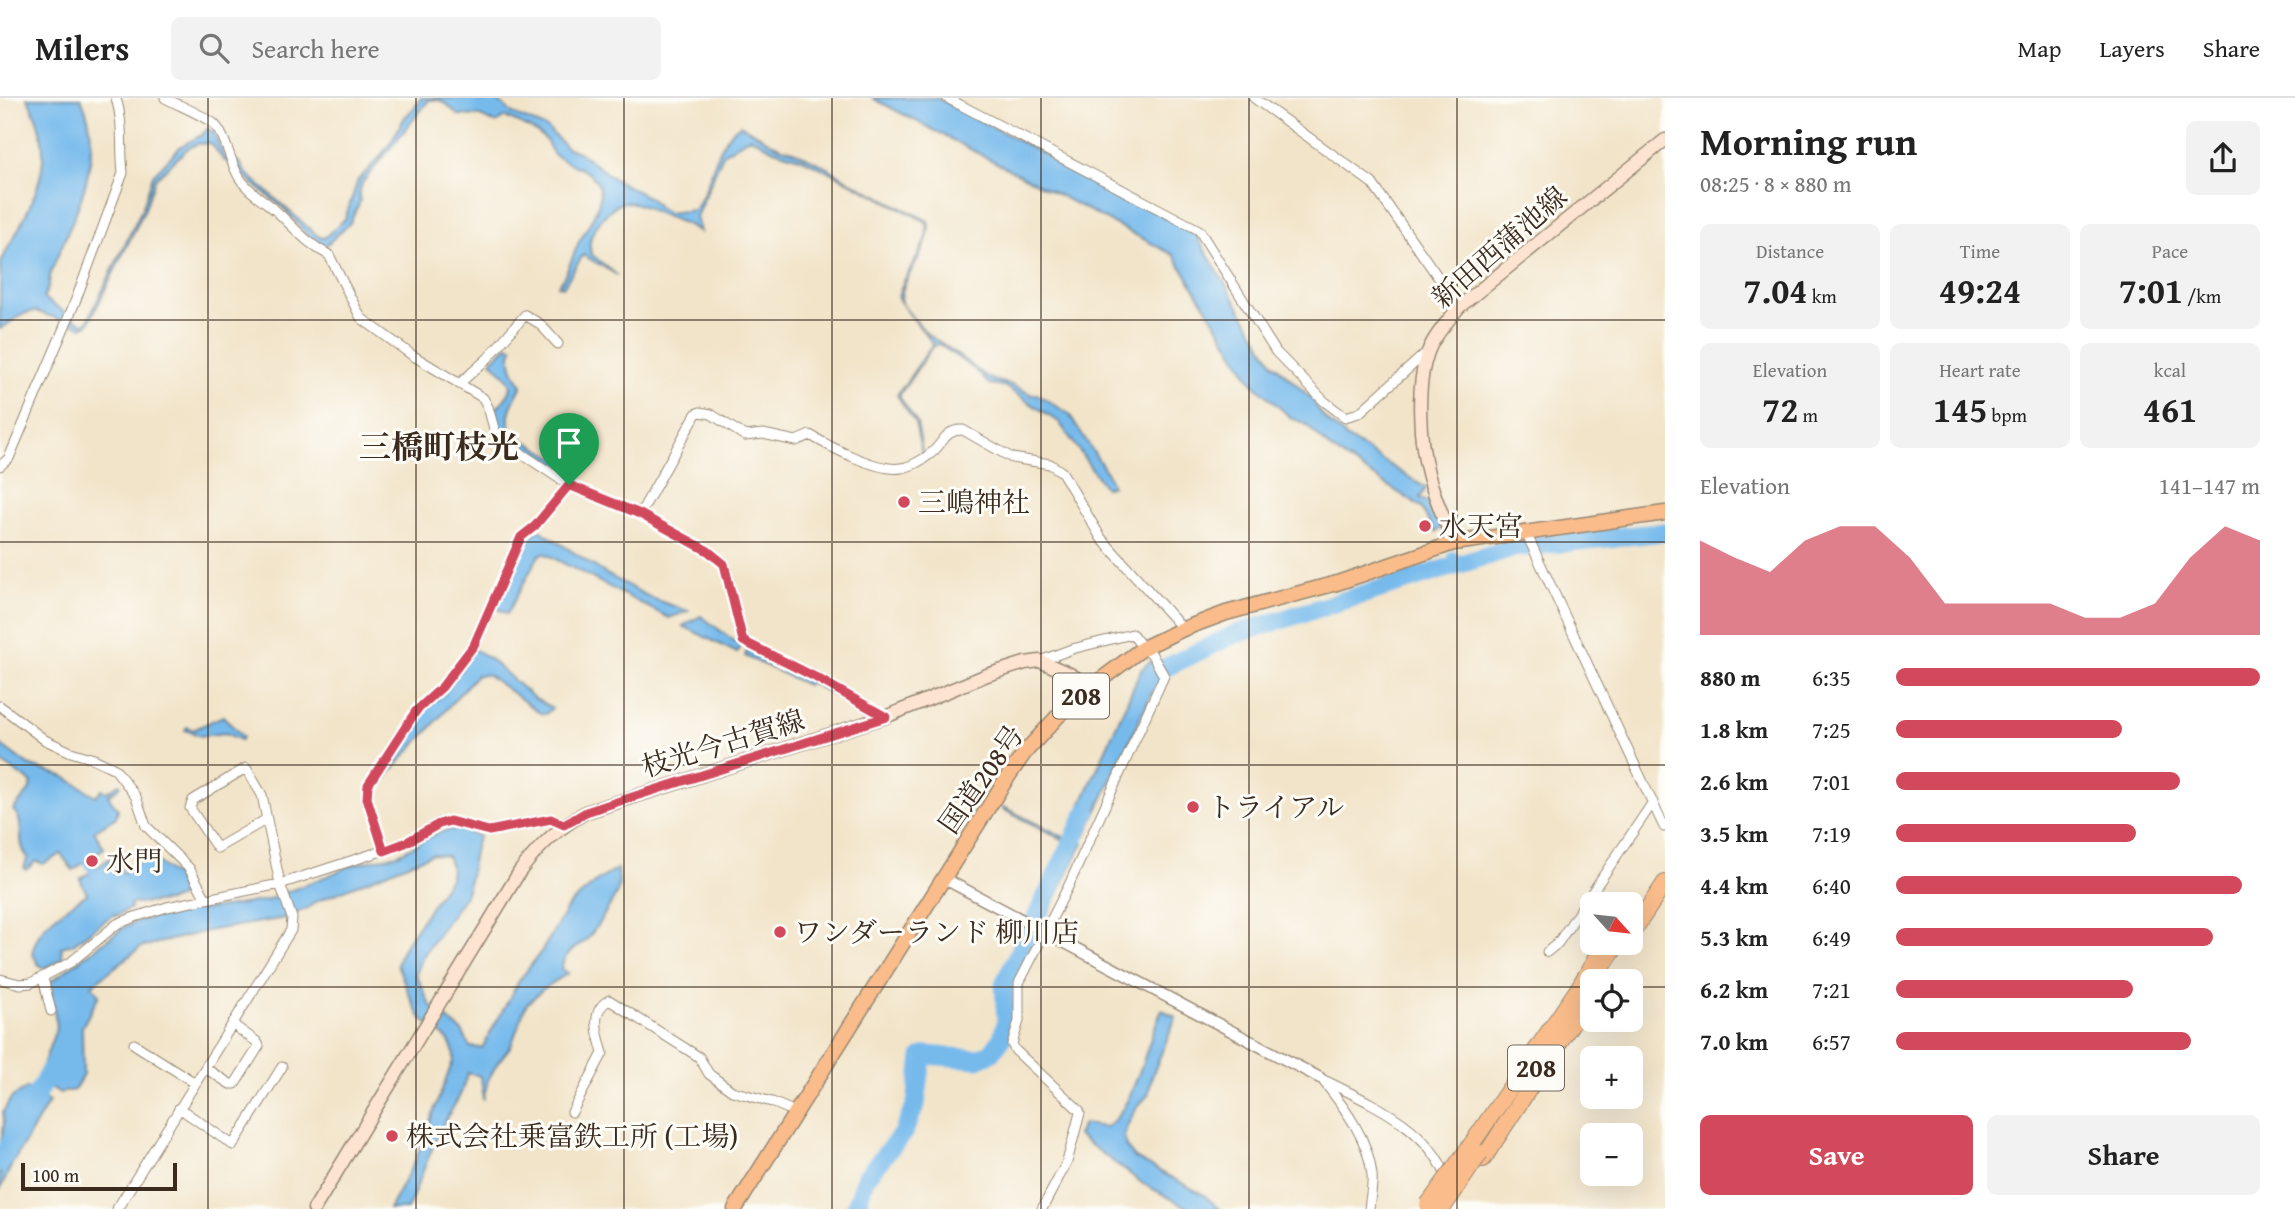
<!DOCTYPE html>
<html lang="en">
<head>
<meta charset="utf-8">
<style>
  body { margin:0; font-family:"Gentium Book Plus","Noto Serif JP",serif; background:#f2f2f2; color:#222; height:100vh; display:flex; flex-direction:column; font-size:26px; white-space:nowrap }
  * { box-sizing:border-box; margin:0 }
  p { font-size:23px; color:#767676 }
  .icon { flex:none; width:38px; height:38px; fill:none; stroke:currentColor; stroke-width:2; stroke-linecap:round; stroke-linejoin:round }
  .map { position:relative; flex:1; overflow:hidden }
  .side { display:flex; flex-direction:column; background:#fff; width:630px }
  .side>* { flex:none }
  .needle { width:46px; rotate:117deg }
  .fabs { position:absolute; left:1580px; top:794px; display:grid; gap:14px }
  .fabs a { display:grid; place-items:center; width:63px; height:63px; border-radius:10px; background:#fff; box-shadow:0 7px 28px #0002; font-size:35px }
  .scale { position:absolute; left:21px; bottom:18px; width:156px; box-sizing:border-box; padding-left:7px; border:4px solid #3b2a1e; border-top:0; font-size:19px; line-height:24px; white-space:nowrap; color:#3b2a1e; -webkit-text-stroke:5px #fdfcf7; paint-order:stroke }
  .pin { position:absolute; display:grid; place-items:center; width:60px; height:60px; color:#fff; margin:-72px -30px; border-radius:50% 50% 50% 0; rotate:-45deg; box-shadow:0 0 7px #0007 }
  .pin .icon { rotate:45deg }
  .round { display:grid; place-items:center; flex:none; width:74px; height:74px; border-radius:10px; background:#f2f2f2 }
  .summary { display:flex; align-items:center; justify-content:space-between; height:119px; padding:0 35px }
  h1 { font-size:38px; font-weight:700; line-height:52px }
  .metrics { display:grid; grid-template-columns:repeat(3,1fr); gap:10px; height:119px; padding:7px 35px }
  .metrics div { display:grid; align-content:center; border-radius:10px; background:#f2f2f2; text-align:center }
  .metrics b { font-size:35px; font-weight:700 }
  .metrics small { font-size:19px; font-weight:400 }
  .metrics p { font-size:19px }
  .chart { height:196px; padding:14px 35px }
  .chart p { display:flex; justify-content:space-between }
  .chart svg { width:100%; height:126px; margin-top:7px; fill:#d1495b; opacity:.7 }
  .button { display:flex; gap:14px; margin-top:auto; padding:14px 35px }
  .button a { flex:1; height:80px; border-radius:10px; background:#d1495b; color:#fff; font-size:28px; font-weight:700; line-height:80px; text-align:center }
  .button a+a { background:#f2f2f2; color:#222 }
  ul { padding:0 35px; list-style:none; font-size:23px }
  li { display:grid; grid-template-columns:112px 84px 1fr; align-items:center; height:52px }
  li i { height:18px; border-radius:9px; background:#d1495b }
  header { display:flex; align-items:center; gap:42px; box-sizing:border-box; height:98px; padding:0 35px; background:#fff; border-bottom:2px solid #e0e0e0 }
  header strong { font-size:33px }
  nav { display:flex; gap:38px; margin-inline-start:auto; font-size:24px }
  .search { width:490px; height:63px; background:#f2f2f2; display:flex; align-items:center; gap:18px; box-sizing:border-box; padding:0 24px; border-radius:10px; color:#767676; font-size:26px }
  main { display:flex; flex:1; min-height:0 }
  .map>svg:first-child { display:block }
  .water { fill:#76baec; stroke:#587285; stroke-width:2 }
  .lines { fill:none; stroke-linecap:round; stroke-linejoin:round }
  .canal { stroke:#76baec; stroke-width:10 }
  .river { stroke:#76baec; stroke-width:19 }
  .minor-casing { stroke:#968774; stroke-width:11 }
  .tertiary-casing { stroke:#968774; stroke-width:13 }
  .secondary-casing { stroke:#968774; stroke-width:15 }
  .trunk-casing { stroke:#968774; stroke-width:17 }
  .motorway-casing { stroke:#968774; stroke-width:18 }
  .minor { stroke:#fff; stroke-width:9 }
  .tertiary { stroke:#fff; stroke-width:10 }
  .secondary { stroke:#fde4d0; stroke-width:12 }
  .trunk { stroke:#f9bc8a; stroke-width:14 }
  .motorway { stroke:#f9bc8a; stroke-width:16 }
  .motorway-bridge-casing { stroke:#968774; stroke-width:18; stroke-linecap:butt }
  .motorway-bridge { stroke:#f9bc8a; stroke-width:16 }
  .route-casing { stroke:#fff; stroke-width:14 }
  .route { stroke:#d1495b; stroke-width:9 }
  .grid { fill:none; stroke:#3b2a1e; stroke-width:2; stroke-opacity:0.55 }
  .poi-dot { fill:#d1495b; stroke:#fdfcf7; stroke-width:2.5 }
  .labels { text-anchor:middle; stroke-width:6; stroke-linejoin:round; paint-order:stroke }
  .shield { fill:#fdfcf7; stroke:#75695f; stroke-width:2 }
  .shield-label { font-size:26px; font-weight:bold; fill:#3b2a1e }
  .street-label { font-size:28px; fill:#3b2a1e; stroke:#fdfcf7 }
  .poi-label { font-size:28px; fill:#3b2a1e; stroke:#fdfcf7; text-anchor:start }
  .quarter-label { font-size:32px; font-weight:bold; fill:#3b2a1e; stroke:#fdfcf7 }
</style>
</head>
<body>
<header>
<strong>Milers</strong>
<div class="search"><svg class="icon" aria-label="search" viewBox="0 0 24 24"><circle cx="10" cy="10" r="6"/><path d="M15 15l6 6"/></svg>Search here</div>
<nav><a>Map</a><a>Layers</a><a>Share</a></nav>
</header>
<main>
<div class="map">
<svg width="1665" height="1111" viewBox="0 0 1665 1111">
  <rect width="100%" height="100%" fill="#fdfcf7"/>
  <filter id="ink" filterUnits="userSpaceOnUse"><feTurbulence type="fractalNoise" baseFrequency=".0143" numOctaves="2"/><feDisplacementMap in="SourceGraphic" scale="14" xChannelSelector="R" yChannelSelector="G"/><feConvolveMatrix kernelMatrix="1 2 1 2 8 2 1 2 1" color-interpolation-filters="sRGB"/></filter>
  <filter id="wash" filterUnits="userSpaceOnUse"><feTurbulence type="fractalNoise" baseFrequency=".00686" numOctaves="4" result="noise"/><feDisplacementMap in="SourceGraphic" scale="28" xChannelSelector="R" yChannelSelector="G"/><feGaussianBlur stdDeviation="1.57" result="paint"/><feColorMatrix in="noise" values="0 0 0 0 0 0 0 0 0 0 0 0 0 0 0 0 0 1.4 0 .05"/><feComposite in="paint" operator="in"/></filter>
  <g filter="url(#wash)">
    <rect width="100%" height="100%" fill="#f2e4c9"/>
    <path class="water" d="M27,0H81C109,60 73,118 51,174L48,190L43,200L83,226L87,224L142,111L153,77L181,48L202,37L207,31L213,33L225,60L240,64L245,74L319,139L324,140L345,121L358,82L379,60L392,42L405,19L415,9L421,0H471L483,3L496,1L513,16L547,30L567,50L579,54L614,81L650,100L658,109L668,115L694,112C713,88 713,44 740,27L744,29L781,50L791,52L823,67L851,84L928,123C935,149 895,185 902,205C904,212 911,218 916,223C923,231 929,240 940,244L986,278L993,282L1012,287L1032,297L1037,296L1069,316L1107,375L1112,388L1105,390L1059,324L1004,288L989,286L975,272L939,246L932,249L899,298L917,325L923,359L915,325L897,297L933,246L898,201C901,177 931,149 927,124L832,75L802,61L774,52L750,39L723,56L696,119L700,134C688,125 677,123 665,118C633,105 623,92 599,125C591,135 588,143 591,156L617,177L583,157L563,189L558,187C566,180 573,157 579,144C591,122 616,91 585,73C576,68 565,64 556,58C550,53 549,45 544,40C534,30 517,25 505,19L496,25L480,18L458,17C449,9 445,0 429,2L362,85L359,97L360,103L350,125L325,148L312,142L284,111L242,77L239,70C217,60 225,63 211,45L197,46L188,50L155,81L145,111L88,227L82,229L35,213L23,216L0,231C0,215 0,180 1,166C4,155 12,143 18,132C43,84 55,51 27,0Z
      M872,0H937L1194,134L1273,265L1311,300L1324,320L1346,339L1426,390L1420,400L1427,404L1442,430L1435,434L1421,409L1331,351L1306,326L1291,320L1252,284L1174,157Z
      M508,247L513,250C507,262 514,277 522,287C515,302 502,318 513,335L568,368L564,374L509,341L500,332L495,312C519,286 514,288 491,263Z
      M540,432L606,476L651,500L688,513L669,520L544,455L539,457L507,516L496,510L526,440Z
      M701,518L741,548L737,555L683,528Z
      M474,551L490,561L535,601L552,610L546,616L540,615L488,577H477C461,593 448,610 433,627C411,653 389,670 374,701V686L413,621L445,595Z
      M747,552C780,565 849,592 869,621H861L862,618L845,603L809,584L807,587L745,558Z
      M1150,563L1159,580L1085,738L1070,732L1141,572Z
      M223,618L243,639L241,642L225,635L201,638L185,632L187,629L193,632Z
      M0,646L28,667L65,679L96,698L102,691L107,694L119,686L121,688L108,698L118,711L116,719L94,733L104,750L73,772L61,756L43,766L36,763L26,772L24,770L28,759C15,747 27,725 13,712L29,693L32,685L0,663Z
      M1003,709L1066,740L1067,737L1083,745L1047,817L1033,810L1066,743L1002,711Z
      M456,731L479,738C470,756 473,778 465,797L423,858L416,876L430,907L462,933L470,949L482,950L519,883L543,851L569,807L600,781L618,771C618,778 620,786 618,792C615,800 591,839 585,843C574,850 564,856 561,871L568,875L543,891L526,907L511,948L498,964L488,982L483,1002L481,978L467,975C464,998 448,1014 439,1035C427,1060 419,1086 407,1111H389L415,1063L454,960C453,934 432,936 420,918C410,903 405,883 397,867L401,853L450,780L451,769L447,758L432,756L315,804L308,810L286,820L212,832L141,849L92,887L99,897L82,929L83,977L74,992L60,995L38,981L57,928L49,885L124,829L141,822L197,810L201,812L225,809L267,802L342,772C351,764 382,762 395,757C417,749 432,732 456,731Z
      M112,759L124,775L145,761L153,760L175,778L183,798L169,803L130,806L131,810L116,818L114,816L73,846L61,849L63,861L45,870L39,867L32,855C38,826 64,811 87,796L80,781Z
      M1162,912L1176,919L1152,978L1148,997L1136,1010L1127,1028L1124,1039L1126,1049L1135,1060L1204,1097L1220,1111H1190L1142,1085L1077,1037L1083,1026L1106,1029C1134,1012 1147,942 1162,912Z
      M27,990L49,1004L13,1064L0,1092V1049L4,1026L3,1014L11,1000Z"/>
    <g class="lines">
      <path class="canal" d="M1453,458L1458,466
        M81,752L100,783"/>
      <path class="river" d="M1147,584L1150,577L1233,537L1512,450L1665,434
        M0,1064L55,963
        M855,1111L866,1079L903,1035L916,1006L922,959L926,957L977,961L991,955L1002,940L1006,924L1004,886L1087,713"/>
    </g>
  </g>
  <g filter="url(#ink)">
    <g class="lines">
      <g class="minor-casing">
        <path id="minor" d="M165,0C180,8 199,15 213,25C226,36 230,65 239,79C247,93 263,101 275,112C293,128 307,146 329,157L361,220L412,257L483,300L488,309L495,334L504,344L569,387L640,416L708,453L725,466L743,543L815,579L885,619
          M947,0L1199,132L1276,254L1324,303L1345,319L1359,315L1428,253
          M1254,0L1372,85L1459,209
          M459,286L488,260L525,217L540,226L558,246
          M0,368L9,360L75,204L123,75C120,49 124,25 116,0
          M640,416L696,316L700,314L711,316L745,338L763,336L796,343L810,337C830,349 878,374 901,370C910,369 923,362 930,356C943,347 944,331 963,332L1012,360L1050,366L1062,374L1101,440L1183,531
          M1526,435L1664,729
          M1040,563L1072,551L1132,536L1143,550L1151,555L1164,578L1068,789L1019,885V923L1012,946L1015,952L1079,1012L1080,1015L1067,1064L1042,1111
          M0,608L45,642L71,654L94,661L115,671L136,699L146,728L189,770L206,801
          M384,753L367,700L368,687L416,613L442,589L474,547L521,439L535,428L569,387
          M1547,854L1558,845L1653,704
          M43,880L51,913
          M0,881L20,886L31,885L71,864L117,826L135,819L167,809L280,786L406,745L439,725L450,723L489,733L551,721L564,727
          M134,946L195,985
          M205,970L230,986H235L259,948L257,944L232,926
          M1320,980C1369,1005 1426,1026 1447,1080
          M1324,984C1345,1010 1369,1042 1372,1077C1373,1088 1370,1100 1369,1111
          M179,1010L233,1047L282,969
          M572,1014L603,955C598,937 589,913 609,902L699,959L709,976L732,993L772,1004L795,1014
          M117,1111L291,832L292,820L280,786L262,697L246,670L193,702L190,710L217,750L267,721"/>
      </g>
      <g class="tertiary-casing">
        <path id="tertiary" d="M943,780L1320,980"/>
      </g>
      <g class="secondary-casing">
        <path id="secondary" d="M1454,445C1445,423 1435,401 1429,379C1419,344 1415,283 1430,249C1437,234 1449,222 1459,209L1665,42
          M314,1111L520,773C541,746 557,731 586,714L885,619L987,577L1025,565L1040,563L1070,576L1091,589"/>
      </g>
      <g class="trunk-casing">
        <path id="trunk" d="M735,1111L1005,683L1025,654L1058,618L1091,589L1143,550L1183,531L1226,515L1337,485L1454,445L1665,415"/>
      </g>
      <g class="motorway-casing">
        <path id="motorway" d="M1631,836L1665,785
          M1600,873L1618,845
          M1471,1047L1578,891L1605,845
          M1483,1061L1592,894"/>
      </g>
      <use href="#minor" class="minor"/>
      <use href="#tertiary" class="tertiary"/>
      <use href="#secondary" class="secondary"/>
      <use href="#trunk" class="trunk"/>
      <use href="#motorway" class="motorway"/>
      <g class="motorway-bridge-casing">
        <path id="motorway-bridge" d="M1428,1107L1471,1047
          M1442,1111L1480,1055"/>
      </g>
      <use href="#motorway-bridge" class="motorway-bridge"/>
    </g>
  </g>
  <g class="lines" filter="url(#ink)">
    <g class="route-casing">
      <path id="route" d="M569,387L640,416L708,453L724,466L743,543L815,579L886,619L626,701L586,714L564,727L551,721L489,733L450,723L439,726L405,745L384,753L367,700L368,687L416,613L442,589L474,547L521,439L535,428Z"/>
    </g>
    <use href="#route" class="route"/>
  </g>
  <path class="grid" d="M208,0V1111M416,0V1111M624,0V1111M832,0V1111M1041,0V1111M1249,0V1111M1457,0V1111M0,222H1665M0,444H1665M0,667H1665M0,889H1592M1631,889H1665"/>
  <g class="poi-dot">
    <circle cx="904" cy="404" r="7"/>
    <circle cx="1425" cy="428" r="7"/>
    <circle cx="1193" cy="709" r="7"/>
    <circle cx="92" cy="763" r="7"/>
    <circle cx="780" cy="834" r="7"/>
    <circle cx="392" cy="1038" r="7"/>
  </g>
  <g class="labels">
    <g class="shield">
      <rect x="1053" y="575.5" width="56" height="45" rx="5"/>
      <rect x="1508" y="947.5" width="56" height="45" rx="5"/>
    </g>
    <g class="shield-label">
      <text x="1081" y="607">208</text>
      <text x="1536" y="979">208</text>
    </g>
    <g class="street-label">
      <text transform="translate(1499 149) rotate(-41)" y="10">新田西蒲池線</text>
      <text transform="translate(723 645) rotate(-17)" y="10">枝光今古賀線</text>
      <text transform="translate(981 681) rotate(-55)" y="10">国道208号</text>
    </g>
    <g class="poi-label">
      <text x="918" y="414">三嶋神社</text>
      <text x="1439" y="438">水天宮</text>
      <text x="1207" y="719">トライアル</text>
      <text x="106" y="773">水門</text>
      <text x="794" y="844">ワンダーランド 柳川店</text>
      <text x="406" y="1048">株式会社乗富鉄工所 (工場)</text>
    </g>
    <g class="quarter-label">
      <text x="439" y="360">三橋町枝光</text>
    </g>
  </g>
</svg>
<div class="fabs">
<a><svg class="needle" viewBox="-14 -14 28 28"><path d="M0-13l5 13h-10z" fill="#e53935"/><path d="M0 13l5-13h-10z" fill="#767676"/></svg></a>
<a><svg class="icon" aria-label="locate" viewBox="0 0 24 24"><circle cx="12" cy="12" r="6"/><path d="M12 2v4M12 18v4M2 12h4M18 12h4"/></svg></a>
<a>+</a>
<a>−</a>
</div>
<div class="scale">100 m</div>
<div class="pin" style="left:569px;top:387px;background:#1e9e55"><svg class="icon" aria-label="arrive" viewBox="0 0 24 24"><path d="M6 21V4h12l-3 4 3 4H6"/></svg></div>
</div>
<section class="side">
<div class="summary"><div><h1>Morning run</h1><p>08:25 · 8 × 880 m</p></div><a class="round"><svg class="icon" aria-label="share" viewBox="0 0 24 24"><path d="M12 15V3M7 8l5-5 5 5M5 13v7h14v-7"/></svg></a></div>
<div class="metrics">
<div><p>Distance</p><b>7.04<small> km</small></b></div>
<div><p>Time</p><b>49:24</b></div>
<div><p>Pace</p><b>7:01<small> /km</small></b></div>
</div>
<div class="metrics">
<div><p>Elevation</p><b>72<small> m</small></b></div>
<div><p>Heart rate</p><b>145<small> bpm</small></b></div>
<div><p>kcal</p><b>461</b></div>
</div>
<div class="chart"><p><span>Elevation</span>141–147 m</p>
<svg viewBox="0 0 160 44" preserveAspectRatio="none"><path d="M0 44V11L10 17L20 22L30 11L40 6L50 6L60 17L70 33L80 33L90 33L100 33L110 38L120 38L130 33L140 17L150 6L160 11V44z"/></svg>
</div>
<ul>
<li><b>880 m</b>6:35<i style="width:100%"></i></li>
<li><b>1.8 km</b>7:25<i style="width:62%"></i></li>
<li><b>2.6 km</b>7:01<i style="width:78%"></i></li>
<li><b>3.5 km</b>7:19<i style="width:66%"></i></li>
<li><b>4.4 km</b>6:40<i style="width:95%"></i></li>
<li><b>5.3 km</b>6:49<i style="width:87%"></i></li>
<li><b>6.2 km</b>7:21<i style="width:65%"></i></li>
<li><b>7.0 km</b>6:57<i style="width:81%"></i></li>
</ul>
<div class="button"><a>Save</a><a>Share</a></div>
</section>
</main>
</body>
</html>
